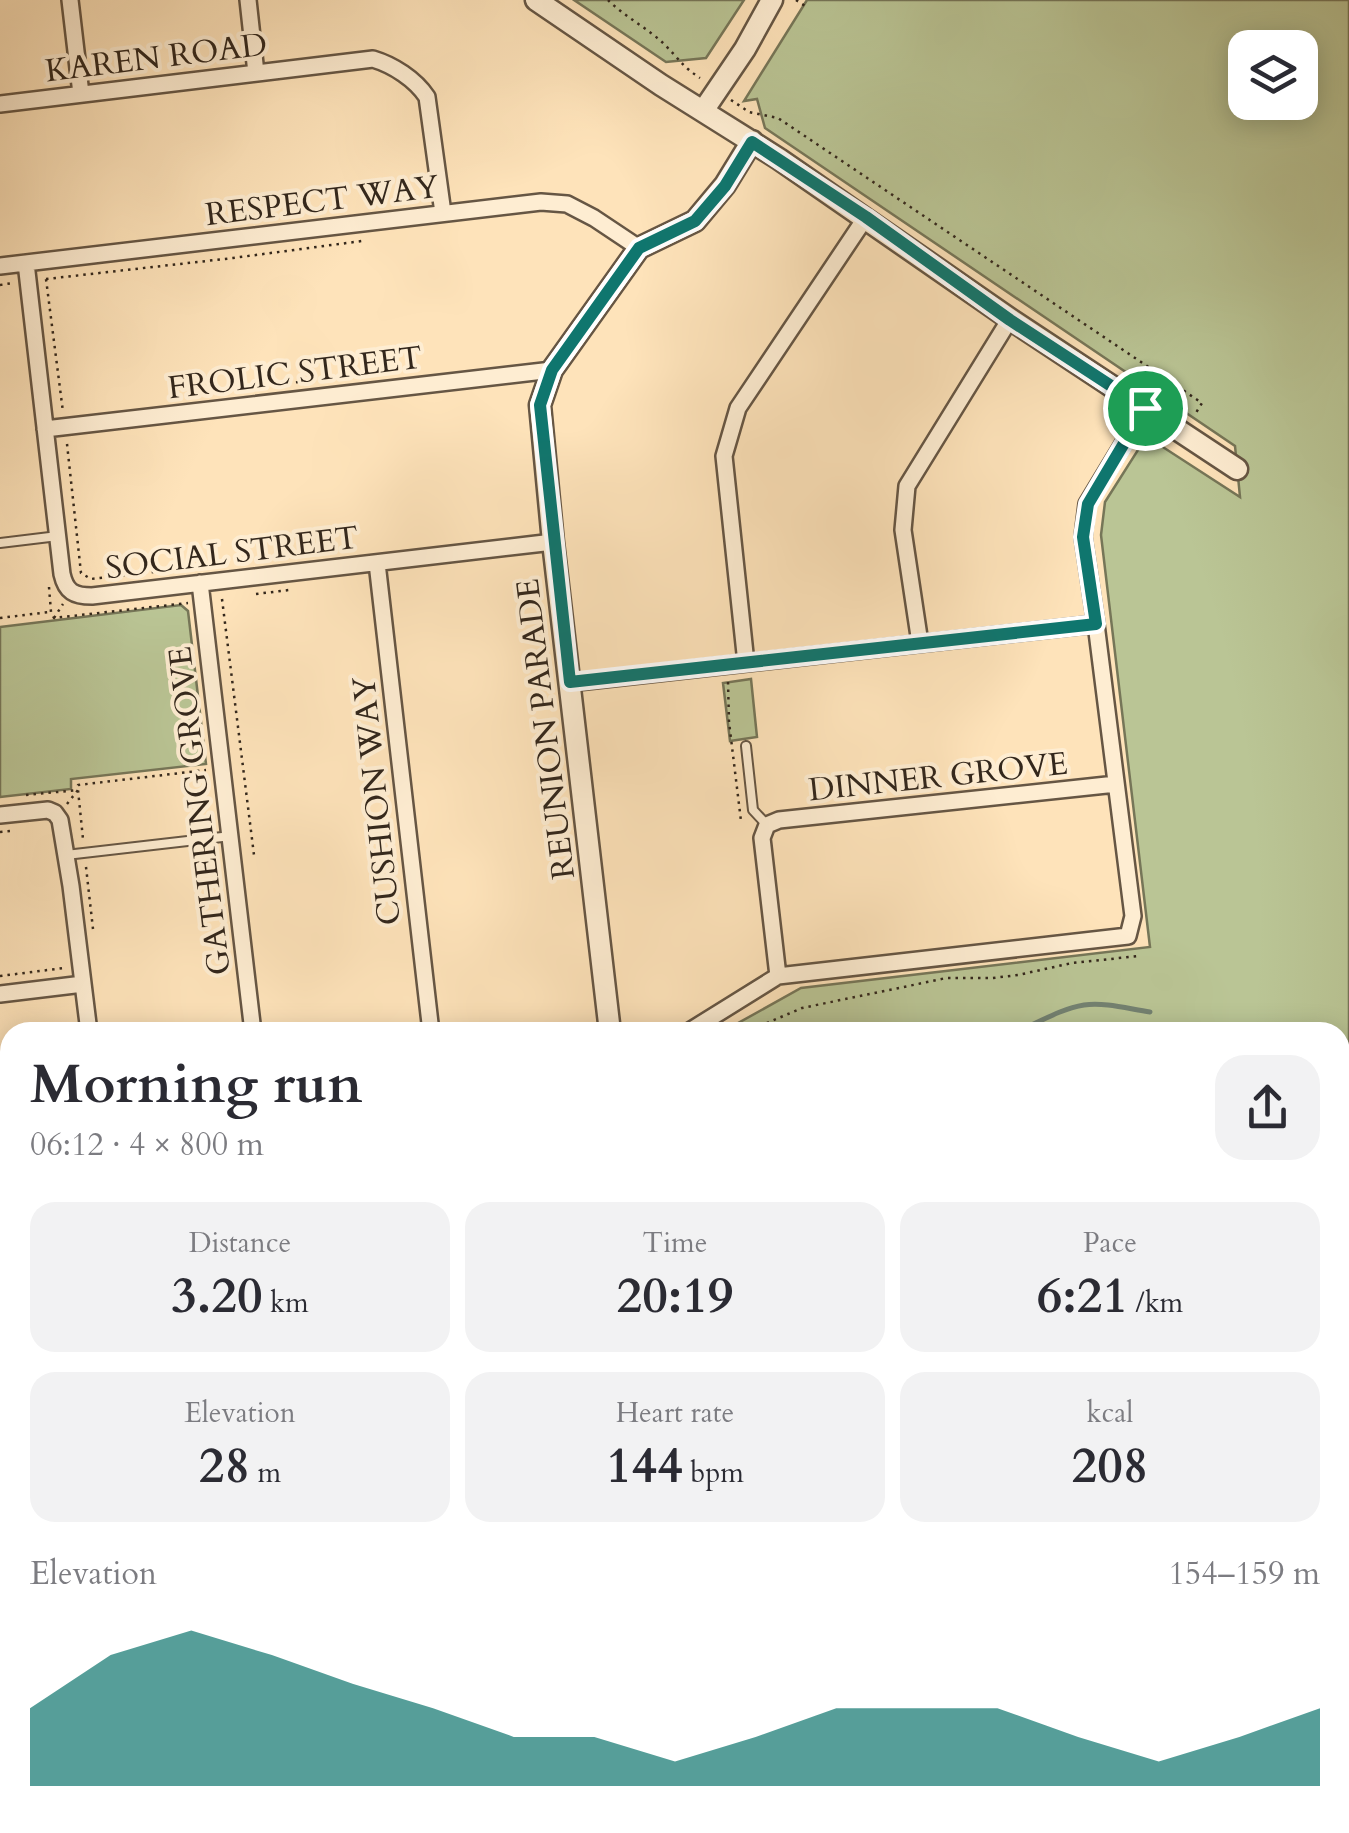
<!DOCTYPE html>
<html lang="en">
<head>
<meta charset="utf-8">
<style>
  body { margin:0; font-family:Cardo,serif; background:#f2f2f3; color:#2b2b33; height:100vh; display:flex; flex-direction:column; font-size:38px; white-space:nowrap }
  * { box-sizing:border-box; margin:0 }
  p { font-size:32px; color:#7c7c81 }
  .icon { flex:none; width:55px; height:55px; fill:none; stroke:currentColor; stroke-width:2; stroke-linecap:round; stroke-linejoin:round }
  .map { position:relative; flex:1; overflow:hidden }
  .side { position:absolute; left:0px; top:1022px; width:1350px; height:812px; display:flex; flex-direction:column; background:#fff; border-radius:30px 30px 0 0; box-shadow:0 5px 25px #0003 }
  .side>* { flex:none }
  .buttons { position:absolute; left:1228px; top:30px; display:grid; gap:20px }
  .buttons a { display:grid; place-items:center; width:90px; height:90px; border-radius:20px; background:#fff; box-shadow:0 5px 25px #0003; font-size:50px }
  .pin { position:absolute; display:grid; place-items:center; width:85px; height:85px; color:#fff; margin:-42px; border:5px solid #fff; border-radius:50%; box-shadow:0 2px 10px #0007 }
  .round { display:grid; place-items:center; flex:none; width:105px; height:105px; border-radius:30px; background:#f2f2f3 }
  .headline { display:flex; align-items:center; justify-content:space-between; height:170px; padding:0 30px }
  h1 { font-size:55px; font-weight:600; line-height:75px }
  .figures { display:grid; grid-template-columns:repeat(3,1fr); gap:15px; height:170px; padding:10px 30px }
  .figures div { display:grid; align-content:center; border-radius:25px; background:#f2f2f3; text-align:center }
  .figures b { font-size:50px; font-weight:600 }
  .figures small { font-size:28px; font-weight:400 }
  .figures p { font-size:28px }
  .chart { height:280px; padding:20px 30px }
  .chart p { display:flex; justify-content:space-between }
  .chart svg { width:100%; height:180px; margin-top:10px; fill:#0f766e; opacity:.7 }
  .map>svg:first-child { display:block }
  .green { fill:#bac595; stroke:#767658; stroke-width:2.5; fill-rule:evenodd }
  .water { fill:#a0beab; stroke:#748272; stroke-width:2.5 }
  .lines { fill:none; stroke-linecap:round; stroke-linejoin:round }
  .stream { stroke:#748272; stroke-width:5 }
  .service-casing { stroke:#665644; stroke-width:12 }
  .minor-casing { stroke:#665644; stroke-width:20 }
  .tertiary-casing { stroke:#665644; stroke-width:25 }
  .path { stroke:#33271c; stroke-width:2.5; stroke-dasharray:2.5 5; stroke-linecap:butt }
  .service { stroke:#feedd2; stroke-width:8 }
  .minor { stroke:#feedd2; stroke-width:15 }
  .tertiary { stroke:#feedd2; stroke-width:20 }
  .route-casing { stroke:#fff; stroke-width:20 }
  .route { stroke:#0f766e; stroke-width:12 }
  .labels { text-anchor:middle; stroke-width:8; stroke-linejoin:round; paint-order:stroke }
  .street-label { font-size:32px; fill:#33271c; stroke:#feedd2 }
</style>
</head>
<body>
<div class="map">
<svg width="1349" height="1833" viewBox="0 0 1349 1833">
  <rect width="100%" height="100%" fill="#fee3ba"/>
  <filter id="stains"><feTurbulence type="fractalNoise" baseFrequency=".002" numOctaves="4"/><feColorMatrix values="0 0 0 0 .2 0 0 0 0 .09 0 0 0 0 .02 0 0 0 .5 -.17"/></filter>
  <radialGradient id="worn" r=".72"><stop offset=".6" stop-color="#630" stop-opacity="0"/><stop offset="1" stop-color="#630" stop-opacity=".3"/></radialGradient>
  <path class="green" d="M574,0H744L706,58L666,62Z
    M807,0H1349V1440L1340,1368V1032H722L801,988L1150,947L1101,535L1105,502L1143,442L1152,440L1240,497L1235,446L765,128L757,99L744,101ZM1245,48H1300V102H1245Z
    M181,605L188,611L206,764L71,779V789L0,797V627Z
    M751,679L757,737L730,741L723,683Z
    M10,1367V1825H335L336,1833H0V1368Z"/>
  <path class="water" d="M0,1537L10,1544V1634L0,1646Z
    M0,1700L10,1719V1767L0,1789Z
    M137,1825H276L271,1831L264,1833H139Z"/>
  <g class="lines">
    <path class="stream" d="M880,1032L899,1029L945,1032
      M1016,1032C1038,1023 1060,1009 1084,1005C1105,1002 1129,1009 1150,1012
      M74,1833L75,1825"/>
    <g class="service-casing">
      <path id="service" d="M0,543L58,536
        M746,746L753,810L767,825
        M66,855L231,836"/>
    </g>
    <g class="minor-casing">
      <path id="minor" d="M70,0L81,94
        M248,0L256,73
        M0,104L373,59C393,65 415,79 427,97L443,213
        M26,263L62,574C66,592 74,596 92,596L553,542
        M0,266L541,202L567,204L594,218L639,248
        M45,429L552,370
        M377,563L431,1032
        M200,583L253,1032
        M920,643L903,530L907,486L1010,319
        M746,663L724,456L738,408L866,217
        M569,683L1096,624
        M0,815L48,810L55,813L60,820L71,886L89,1032
        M778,976L762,838L767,825L779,820L1116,784
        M0,994L83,984
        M688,1032L778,976L1128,936L1133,916L1096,624L1083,537L1087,504L1145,408
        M0,1171L10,1170
        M1340,1389H1343
        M1340,1567L1349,1565
        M1340,1737L1349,1736
        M346,1825L347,1833
        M503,1825L504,1833
        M678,1825L679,1833
        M852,1825L853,1833
        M1018,1825L1019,1833"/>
    </g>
    <g class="tertiary-casing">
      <path id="tertiary" d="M536,0L661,85L779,159L1010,319L1237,469
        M703,111L745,49L772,0
        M610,1032L553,542L540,405L552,370L639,248L695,221L725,185L752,141
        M0,1349L10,1348"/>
    </g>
    <path class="path" d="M608,0C625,17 649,29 665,45C679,59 683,67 700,78
      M796,0L805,6
      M731,100L749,112L778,118L1202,403L1194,416
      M46,279L63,412
      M46,279L233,258L362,241
      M0,285L13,283
      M229,391L361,374
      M67,444L81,573L91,579L162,571
      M49,587L51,612L54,618L188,603
      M256,594L289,590
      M222,599L254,855
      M0,618L49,612
      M54,618L63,604
      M728,682L729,722L741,821L742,819
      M26,795L78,790L83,839
      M67,804L78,790V785L206,770
      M0,832L11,831
      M86,867L93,929
      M0,976L64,968
      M746,1032L802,1008L918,984L946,978H993L1018,975L1072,963L1139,956
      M0,1154L10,1153
      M0,1373L10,1372
      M322,1825L323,1833
      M14,1833L16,1825"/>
    <use href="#service" class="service"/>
    <use href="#minor" class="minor"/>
    <use href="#tertiary" class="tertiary"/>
  </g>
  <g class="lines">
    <g class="route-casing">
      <path id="route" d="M752,142L866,217L1010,320L1145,408L1088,504L1083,537L1096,624L570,682L540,405L552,370L639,248L695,221L725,186Z"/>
    </g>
    <use href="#route" class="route"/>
  </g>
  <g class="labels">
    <g class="street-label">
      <text transform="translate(156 57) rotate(-7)" y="11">KAREN ROAD</text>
      <text transform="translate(322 200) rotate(-7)" y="11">RESPECT WAY</text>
      <text transform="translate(295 372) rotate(-7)" y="11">FROLIC STREET</text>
      <text transform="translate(232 552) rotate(-7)" y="11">SOCIAL STREET</text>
      <text transform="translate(545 729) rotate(-97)" y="11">REUNION PARADE</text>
      <text transform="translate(938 776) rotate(-6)" y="11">DINNER GROVE</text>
      <text transform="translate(376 801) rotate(-96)" y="11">CUSHION WAY</text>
      <text transform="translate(199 811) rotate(-97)" y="11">GATHERING GROVE</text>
    </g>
  </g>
  <rect width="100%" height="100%" filter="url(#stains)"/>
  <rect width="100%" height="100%" fill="url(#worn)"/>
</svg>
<div class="buttons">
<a><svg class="icon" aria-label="layers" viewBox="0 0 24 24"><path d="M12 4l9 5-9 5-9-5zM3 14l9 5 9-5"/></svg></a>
</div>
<div class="pin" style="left:1145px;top:408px;background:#1e9e55"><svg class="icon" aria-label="arrive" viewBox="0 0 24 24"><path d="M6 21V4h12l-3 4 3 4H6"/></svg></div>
<section class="side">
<div class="headline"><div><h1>Morning run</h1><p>06:12 · 4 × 800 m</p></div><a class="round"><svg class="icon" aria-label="share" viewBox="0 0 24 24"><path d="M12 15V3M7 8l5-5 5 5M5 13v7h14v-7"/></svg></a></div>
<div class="figures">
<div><p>Distance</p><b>3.20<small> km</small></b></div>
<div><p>Time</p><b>20:19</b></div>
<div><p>Pace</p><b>6:21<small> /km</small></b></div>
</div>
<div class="figures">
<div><p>Elevation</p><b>28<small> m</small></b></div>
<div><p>Heart rate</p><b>144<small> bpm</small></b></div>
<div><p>kcal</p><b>208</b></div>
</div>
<div class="chart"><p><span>Elevation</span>154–159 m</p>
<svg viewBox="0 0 160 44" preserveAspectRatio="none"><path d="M0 44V25L10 12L20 6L30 12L40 19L50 25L60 32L70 32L80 38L90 32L100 25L110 25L120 25L130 32L140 38L150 32L160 25V44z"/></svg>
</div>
</section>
</div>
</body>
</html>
